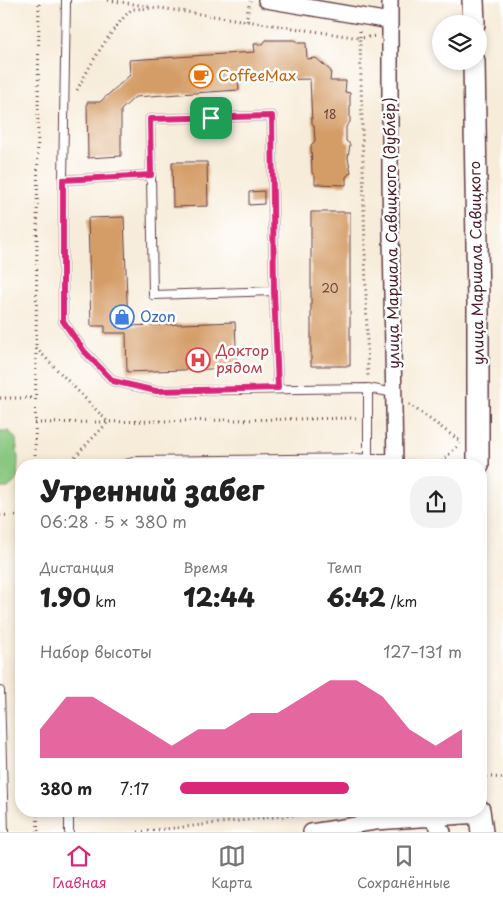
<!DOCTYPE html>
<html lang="ru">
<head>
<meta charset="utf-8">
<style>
  body { margin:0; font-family:"Playpen Sans",sans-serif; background:#f2f2f2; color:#222; height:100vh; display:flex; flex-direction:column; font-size:19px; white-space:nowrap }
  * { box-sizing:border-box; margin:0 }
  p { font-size:16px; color:#767676 }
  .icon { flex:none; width:28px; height:28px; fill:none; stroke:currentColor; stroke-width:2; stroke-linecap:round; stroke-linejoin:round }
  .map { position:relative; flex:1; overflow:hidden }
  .panel { position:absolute; left:15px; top:459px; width:472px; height:358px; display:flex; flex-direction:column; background:#fff; border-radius:20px; box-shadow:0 2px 8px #0003 }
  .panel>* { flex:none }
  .buttons { position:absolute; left:432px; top:15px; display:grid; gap:10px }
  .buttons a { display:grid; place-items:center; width:55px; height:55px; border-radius:50%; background:#fff; box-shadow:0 2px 8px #0003; font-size:25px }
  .pin { position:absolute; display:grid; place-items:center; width:42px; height:42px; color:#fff; margin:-21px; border-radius:10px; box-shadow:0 2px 8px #0006 }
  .round { display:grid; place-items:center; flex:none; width:52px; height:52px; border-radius:20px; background:#f2f2f2 }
  .head { display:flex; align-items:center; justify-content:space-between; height:85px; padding:0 25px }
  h1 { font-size:28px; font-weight:800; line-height:38px }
  .figures { display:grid; grid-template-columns:repeat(3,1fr); gap:8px; height:85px; padding:5px 25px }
  .figures div { display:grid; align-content:center }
  .figures b { font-size:25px; font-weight:800 }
  .figures small { font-size:14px; font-weight:400 }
  .figures p { font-size:14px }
  .chart { height:140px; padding:10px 25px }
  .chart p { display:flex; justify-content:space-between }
  .chart svg { width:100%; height:90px; margin-top:5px; fill:#db2777; opacity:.7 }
  ul { padding:0 25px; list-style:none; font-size:16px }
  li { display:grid; grid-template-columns:80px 60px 1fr; align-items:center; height:38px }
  li i { height:12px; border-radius:6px; background:#db2777 }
  .tabs { display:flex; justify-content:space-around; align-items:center; height:70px; border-top:1px solid #e0e0e0; background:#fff; font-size:14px; color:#767676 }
  .tabs a { display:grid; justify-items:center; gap:2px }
  .tabs .on { color:#db2777 }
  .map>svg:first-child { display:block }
  .green { fill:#89c880; stroke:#6a7456 }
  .building { fill:#d49c66 }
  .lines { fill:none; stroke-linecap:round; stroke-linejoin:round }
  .lane-casing { stroke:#643e45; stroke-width:10 }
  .street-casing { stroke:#643e45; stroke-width:18 }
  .secondary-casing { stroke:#643e45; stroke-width:24 }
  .path { stroke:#643e45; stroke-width:3; stroke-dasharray:1 4; stroke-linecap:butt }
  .lane { stroke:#fff; stroke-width:8 }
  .street { stroke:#fff; stroke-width:15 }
  .secondary { stroke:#fff; stroke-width:21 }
  .route-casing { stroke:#fff; stroke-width:10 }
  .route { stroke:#db2777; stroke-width:6 }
  .labels { text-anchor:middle; stroke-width:5; stroke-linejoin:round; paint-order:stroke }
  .number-label { font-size:12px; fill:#6c3e3a }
  .food-label { font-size:15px; fill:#c56008; stroke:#fff; text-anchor:start }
  .street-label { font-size:15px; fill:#4a1f2b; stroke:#fff }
  .shop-label { font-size:15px; fill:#366cbe; stroke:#fff; text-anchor:start }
  .health-label { font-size:15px; fill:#be3a42; stroke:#fff; text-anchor:start }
</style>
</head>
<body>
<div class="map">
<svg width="503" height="832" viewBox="0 0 503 832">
  <rect width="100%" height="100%" fill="#fff"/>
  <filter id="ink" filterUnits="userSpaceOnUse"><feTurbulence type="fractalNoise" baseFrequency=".02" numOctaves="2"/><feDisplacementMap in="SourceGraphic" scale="10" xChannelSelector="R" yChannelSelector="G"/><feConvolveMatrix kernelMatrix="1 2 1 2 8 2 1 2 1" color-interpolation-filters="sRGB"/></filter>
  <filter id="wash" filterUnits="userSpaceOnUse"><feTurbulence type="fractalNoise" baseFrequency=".0096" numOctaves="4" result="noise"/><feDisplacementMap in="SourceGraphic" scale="20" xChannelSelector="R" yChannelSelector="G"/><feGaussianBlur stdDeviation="1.12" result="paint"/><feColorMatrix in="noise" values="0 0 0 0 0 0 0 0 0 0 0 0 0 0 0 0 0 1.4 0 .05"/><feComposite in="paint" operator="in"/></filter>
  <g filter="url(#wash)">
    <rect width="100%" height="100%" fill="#f7ecd9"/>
    <path class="green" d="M0,431H9L16,439L18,459L17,480L8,488H0Z"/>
    <g id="blocks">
      <path class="building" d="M266,40H295L297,43H306L307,59L316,58L331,71L330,81H346L345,92L350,93V122L346,127V141L350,144L348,158L351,172L346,177V185L315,184V176L312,173L311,145L315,141L314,126L312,123L310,79L266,80L263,76H238L239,90L135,97L121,110V156L88,158L87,102H100L130,75L129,60L255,52L254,44H263Z
        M172,162H207L208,206L173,207Z
        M264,191V204L249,205V192Z
        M311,212H350V366H311Z
        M124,217L128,326L235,322L237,368L127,372L126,333H105V326H91L88,218Z"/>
    </g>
  </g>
  <g filter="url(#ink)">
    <use href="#blocks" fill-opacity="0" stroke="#643e45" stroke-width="1"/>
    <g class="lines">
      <g class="lane-casing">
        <path id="lane" d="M66,0L63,180V321L84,351L113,381L156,391L368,388
          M63,180L151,175L150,119L272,116L274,291L153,295L151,175
          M274,291L278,388
          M394,393L368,388V458H395
          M121,465L137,461L368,458
          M0,691L4,832
          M69,810V832"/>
      </g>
      <g class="street-casing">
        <path id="street" d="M266,0L390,21
          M390,0V178L395,465
          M429,817L443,832
          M311,832L375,822L479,815"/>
      </g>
      <g class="secondary-casing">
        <path id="secondary" d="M473,0L474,24
          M474,61L478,305V465
          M479,810L482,832"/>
      </g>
      <path class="path" d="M108,0L152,7
        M246,21L250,1
        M360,31V38L377,36
        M77,90C92,62 109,31 132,9L160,8L360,38L368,378
        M36,348L108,422L67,465
        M0,398H35
        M409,404L460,441
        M35,423L357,418
        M35,465L39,0
        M438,465L460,444
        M0,515L21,516
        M481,776L503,778
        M37,810L38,832
        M138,832L338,810"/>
      <use href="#lane" class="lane"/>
      <use href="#street" class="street"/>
      <use href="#secondary" class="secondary"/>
    </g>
  </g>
  <g class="lines" filter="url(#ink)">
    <g class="route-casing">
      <path id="route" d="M272,116L274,291L278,388L156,391L113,381L84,351L63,321V180L151,175L150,119Z"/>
    </g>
    <use href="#route" class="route"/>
  </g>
  <defs>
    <g id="cafe-ring" transform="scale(1.25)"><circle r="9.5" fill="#fff" stroke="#e8710a" stroke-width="1.5"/><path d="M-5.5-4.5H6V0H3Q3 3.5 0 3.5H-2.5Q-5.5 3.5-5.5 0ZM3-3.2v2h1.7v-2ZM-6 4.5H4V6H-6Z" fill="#e8710a"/></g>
    <g id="shop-ring" transform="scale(1.25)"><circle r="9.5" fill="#fff" stroke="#3f7fe0" stroke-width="1.5"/><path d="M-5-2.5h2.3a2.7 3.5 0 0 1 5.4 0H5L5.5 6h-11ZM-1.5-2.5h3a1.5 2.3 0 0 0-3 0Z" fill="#3f7fe0"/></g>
    <g id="hospital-ring" transform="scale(1.25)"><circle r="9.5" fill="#fff" stroke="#e0444e" stroke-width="1.5"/><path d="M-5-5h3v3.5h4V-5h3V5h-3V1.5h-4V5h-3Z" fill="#e0444e"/></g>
  </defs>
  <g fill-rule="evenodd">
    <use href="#cafe-ring" x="201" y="76"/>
    <use href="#shop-ring" x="122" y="317"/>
    <use href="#hospital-ring" x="198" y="360"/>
  </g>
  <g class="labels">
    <g class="number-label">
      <text x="330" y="119">18</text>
      <text x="330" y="293">20</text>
    </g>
    <g class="food-label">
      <text x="218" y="81">CoffeeMax</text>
    </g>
    <g class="street-label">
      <text transform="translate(392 233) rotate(-91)" y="5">улица Маршала Савицкого (дублёр)</text>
      <text transform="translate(477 263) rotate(-91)" y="5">улица Маршала Савицкого</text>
    </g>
    <g class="shop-label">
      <text x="140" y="322">Ozon</text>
    </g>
    <g class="health-label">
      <text x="216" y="356">Доктор<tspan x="216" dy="17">рядом</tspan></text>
    </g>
  </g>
</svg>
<div class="buttons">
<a><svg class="icon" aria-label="layers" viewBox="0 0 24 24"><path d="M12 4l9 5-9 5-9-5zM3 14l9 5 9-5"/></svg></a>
</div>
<div class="pin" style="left:211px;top:118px;background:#1e9e55"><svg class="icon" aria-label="arrive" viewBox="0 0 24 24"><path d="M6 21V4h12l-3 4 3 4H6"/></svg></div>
<section class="panel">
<div class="head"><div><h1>Утренний забег</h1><p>06:28 · 5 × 380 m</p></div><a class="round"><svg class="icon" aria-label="share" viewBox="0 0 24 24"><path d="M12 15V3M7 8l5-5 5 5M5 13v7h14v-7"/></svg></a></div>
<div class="figures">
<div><p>Дистанция</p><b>1.90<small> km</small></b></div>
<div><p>Время</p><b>12:44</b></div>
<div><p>Темп</p><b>6:42<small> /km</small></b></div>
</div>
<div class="chart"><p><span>Набор высоты</span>127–131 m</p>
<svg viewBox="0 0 160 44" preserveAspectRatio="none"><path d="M0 44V30L10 14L20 14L30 22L40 30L50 38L60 30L70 30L80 22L90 22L100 14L110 6L120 6L130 14L140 30L150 38L160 30V44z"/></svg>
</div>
<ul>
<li><b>380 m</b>7:17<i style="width:60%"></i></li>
</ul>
</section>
</div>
<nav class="tabs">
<a class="on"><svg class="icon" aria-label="home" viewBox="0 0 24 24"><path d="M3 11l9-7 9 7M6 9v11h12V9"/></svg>Главная</a>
<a><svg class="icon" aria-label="map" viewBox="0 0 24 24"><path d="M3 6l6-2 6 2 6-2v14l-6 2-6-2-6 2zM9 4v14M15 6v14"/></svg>Карта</a>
<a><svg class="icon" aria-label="saved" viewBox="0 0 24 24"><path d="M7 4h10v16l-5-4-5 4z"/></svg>Сохранённые</a>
</nav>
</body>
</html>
